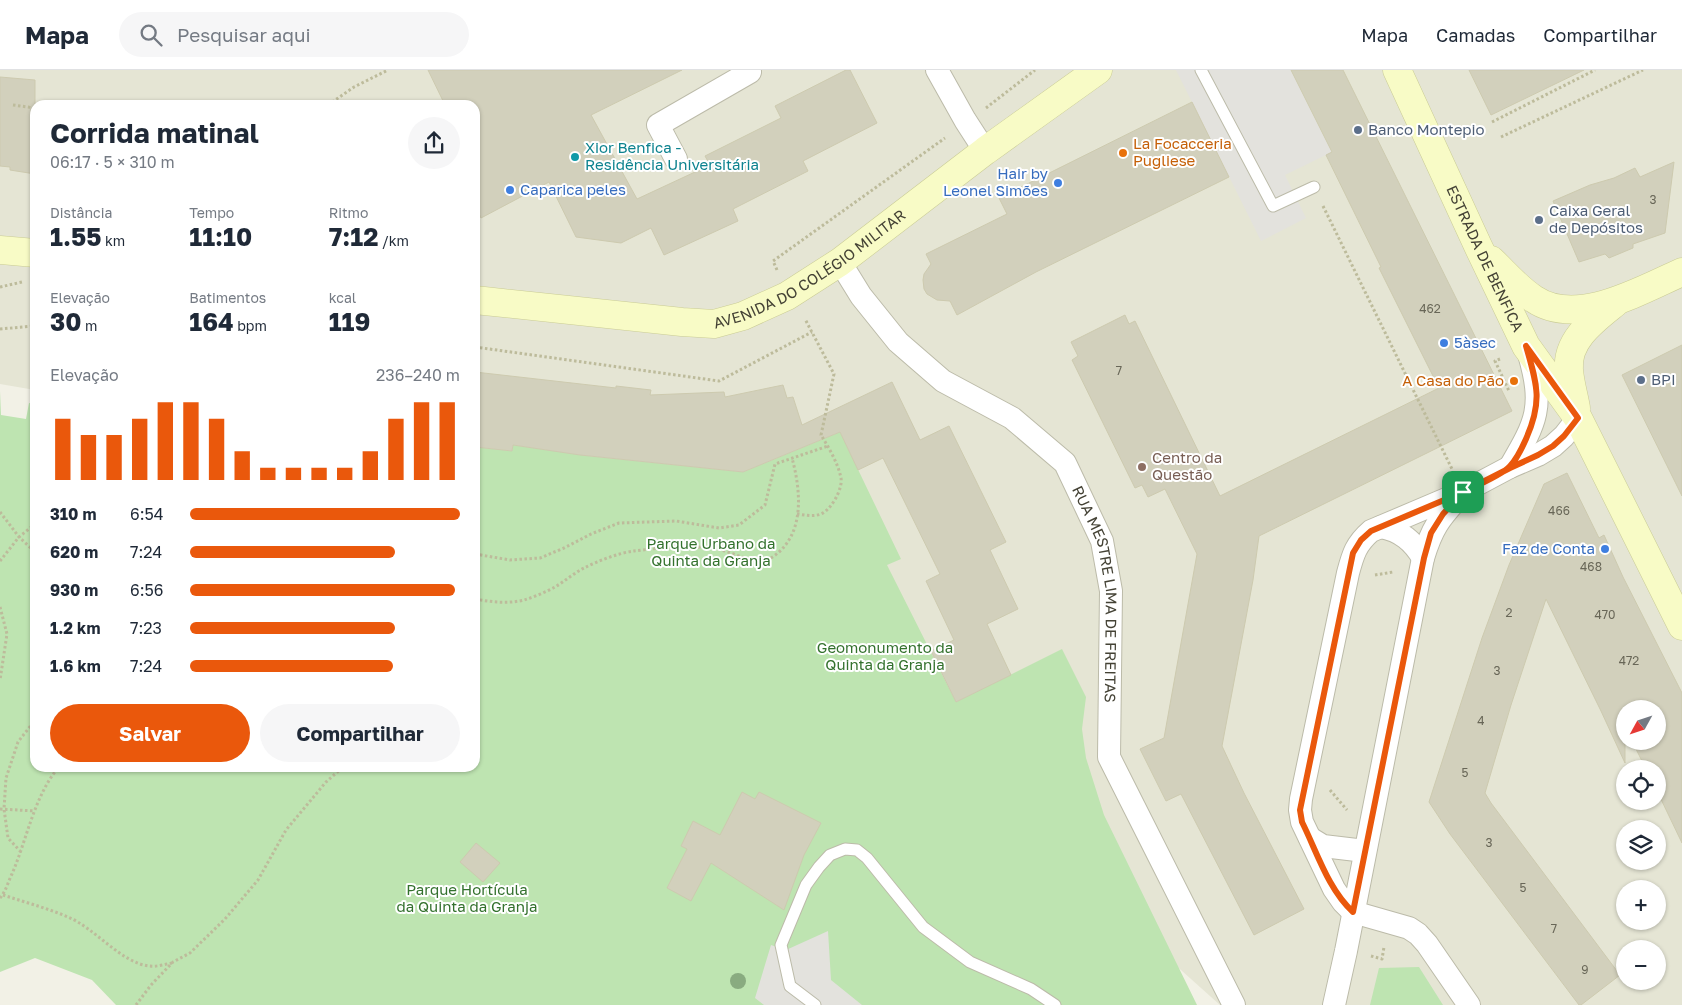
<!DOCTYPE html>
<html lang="pt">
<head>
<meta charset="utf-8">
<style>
  body { margin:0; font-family:"Golos Text",sans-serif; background:#f6f6f7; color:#1f2937; height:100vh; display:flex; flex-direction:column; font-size:19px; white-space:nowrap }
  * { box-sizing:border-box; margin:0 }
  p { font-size:16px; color:#747a83 }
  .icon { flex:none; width:28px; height:28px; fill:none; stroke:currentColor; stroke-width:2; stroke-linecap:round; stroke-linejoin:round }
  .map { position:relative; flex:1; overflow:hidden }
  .side { position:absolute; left:30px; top:30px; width:450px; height:672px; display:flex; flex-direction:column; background:#fff; border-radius:15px; box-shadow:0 1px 4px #0004 }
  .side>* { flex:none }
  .needle { width:32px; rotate:230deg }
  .buttons { position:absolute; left:1616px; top:630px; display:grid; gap:10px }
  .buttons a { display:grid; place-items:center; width:50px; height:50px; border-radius:50%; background:#fff; box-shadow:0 1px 4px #0004; font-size:25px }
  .pin { position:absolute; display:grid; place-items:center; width:42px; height:42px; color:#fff; margin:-21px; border-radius:10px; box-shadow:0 2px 8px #0006 }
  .round { display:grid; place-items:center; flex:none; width:52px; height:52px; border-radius:26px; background:#f6f6f7 }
  .summary { display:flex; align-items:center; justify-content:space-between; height:85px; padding:0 20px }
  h1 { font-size:28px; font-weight:700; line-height:38px }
  .metrics { display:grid; grid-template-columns:repeat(3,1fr); gap:8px; height:85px; padding:5px 20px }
  .metrics div { display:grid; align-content:center }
  .metrics b { font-size:25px; font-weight:700 }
  .metrics small { font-size:14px; font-weight:400 }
  .metrics p { font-size:14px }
  .chart { height:140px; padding:10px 20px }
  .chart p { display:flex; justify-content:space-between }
  .chart svg { width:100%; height:90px; margin-top:5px; stroke:#ea580c; stroke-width:6 }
  .action { display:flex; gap:10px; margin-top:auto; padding:10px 20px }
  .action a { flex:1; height:58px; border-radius:30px; background:#ea580c; color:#fff; font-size:20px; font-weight:700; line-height:58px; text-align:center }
  .action a+a { background:#f6f6f7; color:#1f2937 }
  ul { padding:0 20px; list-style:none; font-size:16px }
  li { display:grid; grid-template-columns:80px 60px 1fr; align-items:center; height:38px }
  li i { height:12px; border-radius:6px; background:#ea580c }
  header { display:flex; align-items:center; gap:30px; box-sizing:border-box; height:70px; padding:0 25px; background:#fff; border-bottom:1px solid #e0e1e3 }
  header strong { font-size:24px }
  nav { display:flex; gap:28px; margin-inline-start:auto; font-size:18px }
  .search { width:350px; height:45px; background:#f6f6f7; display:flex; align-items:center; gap:12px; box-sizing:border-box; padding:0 18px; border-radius:28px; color:#747a83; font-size:19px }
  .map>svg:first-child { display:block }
  .residential { fill:#e5e5d4; fill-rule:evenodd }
  .green { fill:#bee4b1 }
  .parking { fill:#e3e2dd }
  .building { fill:#d2d0bc; stroke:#cdcaaf }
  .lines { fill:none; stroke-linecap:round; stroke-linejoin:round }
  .lane-casing { stroke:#bcbba9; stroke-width:13 }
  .street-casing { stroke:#bcbba9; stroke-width:24 }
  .secondary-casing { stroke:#cacc95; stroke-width:29 }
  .path { stroke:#bdbb9b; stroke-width:3; stroke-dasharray:2.5 2.5; stroke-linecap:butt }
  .lane { stroke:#fff; stroke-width:11 }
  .street { stroke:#fff; stroke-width:22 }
  .secondary { stroke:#f8fbc6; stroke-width:28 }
  .tree { fill:#89ab80 }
  .route-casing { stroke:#fff; stroke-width:10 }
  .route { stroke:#ea580c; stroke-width:6 }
  .service-dot { fill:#5c6f8a; stroke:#fff; stroke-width:2 }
  .food-dot { fill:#e8710a; stroke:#fff; stroke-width:2 }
  .culture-dot { fill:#0f9aa8; stroke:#fff; stroke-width:2 }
  .shop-dot { fill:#3f7fe0; stroke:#fff; stroke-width:2 }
  .education-dot { fill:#8d6e63; stroke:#fff; stroke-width:2 }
  .labels { text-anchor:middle; stroke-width:4; stroke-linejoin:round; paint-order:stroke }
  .number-label { font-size:12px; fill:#686657 }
  .service-label { font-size:15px; fill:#4e5e75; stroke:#fff; text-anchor:start }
  .food-label { font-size:15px; fill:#c56008; stroke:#fff; text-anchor:start }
  .culture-label { font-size:15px; fill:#0d838f; stroke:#fff; text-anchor:start }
  .shop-label { font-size:15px; fill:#366cbe; stroke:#fff; text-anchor:end }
  .street-label { font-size:15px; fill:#444235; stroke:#fff }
  .education-label { font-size:15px; fill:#785e54; stroke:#fff; text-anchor:start }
  .park-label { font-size:15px; fill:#33712d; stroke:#fff }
</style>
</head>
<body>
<header>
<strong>Mapa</strong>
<div class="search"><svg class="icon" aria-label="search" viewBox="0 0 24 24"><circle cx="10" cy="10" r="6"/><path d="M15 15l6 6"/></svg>Pesquisar aqui</div>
<nav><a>Mapa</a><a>Camadas</a><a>Compartilhar</a></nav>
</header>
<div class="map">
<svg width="1682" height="935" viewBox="0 0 1682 935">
  <rect width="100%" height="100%" fill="#f2f1e6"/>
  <path class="residential" d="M0,0H1682V935H1220L1010,747L475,395V35H35V320L0,314ZM1625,639H1658V671H1625ZM1625,699H1658V731H1625ZM1625,759H1658V791H1625ZM1625,819H1658V851H1625ZM1625,879H1658V911H1625Z"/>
  <path class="green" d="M0,321L1,345L26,349L29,333L35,334V698H475V377L512,381L513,375L589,386L743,402L840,362L901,489L887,495L956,632L1062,579L1086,627L1082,659L1086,688L1104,745L1197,935H116L92,910L35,888L0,902Z
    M1419,897L1443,935H1370L1379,898Z"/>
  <path class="parking" d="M1176,0H1291L1332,82L1285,105L1306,148L1261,171Z
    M828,861L831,910L862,935H764L755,928L771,875L786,880Z"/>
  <path class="building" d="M428,0H682L591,45L637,129L710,95L705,86L781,48L775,36L846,0H850L877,53L803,91L808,101L733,139L738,151L664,185L651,158L621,173L576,167L549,112L481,148L475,135V35H445Z
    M1291,0H1343L1512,341L1259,466L1253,510L1222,676L1244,723L1304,839L1254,865L1181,724L1166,731L1140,679L1164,668L1197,484L1165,419L1148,427L1142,415L1135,418L1072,290L1078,286L1071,272L1125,245L1129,254L1135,251L1220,426L1439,318L1379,198L1381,197L1326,85L1332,82Z
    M1469,0H1584L1491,45Z
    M0,7L35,10V104L10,100V97L0,96Z
    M1192,32L1229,107L1036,202L957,245L950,231L937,230L927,224L924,219L923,210L924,204L931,194L926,184L1007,144L999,128Z
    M1674,92L1665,163L1633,174V178L1609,188L1605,184L1579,192L1553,131L1590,115L1614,108L1635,98L1640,107Z
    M1682,275V426L1622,305Z
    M475,302L616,318V316L651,320L650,325L724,322L725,327L783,315L787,328L793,327L802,355L892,312L920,370L949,356L1006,472L990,480L1018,539L987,554L1011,605L956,632L931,581L954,570L926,511L940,504L883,388L858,400L840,362L743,402L580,385L513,375L512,381L475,377Z
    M1567,403L1599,468L1604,465L1623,507L1682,623V773L1658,723V699H1646L1632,671H1658V639H1625V693L1601,641L1546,529L1511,635L1485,723L1491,733L1620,905L1581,935H1579L1450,764L1429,732L1482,568L1509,495L1544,414Z
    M742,722L755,729L759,722L821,753L804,785L784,840L711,793L691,831L667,818L687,779L681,776L693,751L720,765Z
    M476,773L500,793L483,812L460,792Z"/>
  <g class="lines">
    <g class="lane-casing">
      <path id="lane" d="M1201,0L1273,136L1314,117
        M815,935L790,916L781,875L806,815L819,797L830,785L845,779L857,780L867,788L923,857L970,892L1031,919L1055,935"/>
    </g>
    <g class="street-casing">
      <g id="street">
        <path d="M937,0L965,50L985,81"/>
        <path d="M676,89L658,55L750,2"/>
        <path id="s1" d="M840,192L861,226L898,272L943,311L1012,348L1065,393L1102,471L1111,521L1109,687L1234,935"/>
        <path d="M1510,397C1537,351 1544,337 1529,284"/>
        <path d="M1381,457C1401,461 1413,471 1423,488"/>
        <path d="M1310,768L1323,776L1365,781"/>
        <path d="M1334,935L1346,881L1423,488C1432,458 1439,449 1460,426"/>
        <path d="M1469,935L1427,874L1418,864L1409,858L1353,842L1343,832L1334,819L1302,752L1300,740L1301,729L1348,503C1353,484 1356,474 1371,461L1463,422L1510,397L1538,385L1553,376L1564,366L1578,348"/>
      </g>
    </g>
    <g class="secondary-casing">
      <g id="secondary">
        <path id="s2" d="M1397,0L1478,176L1526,276L1578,348L1682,556"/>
        <path d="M0,180L35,183"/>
        <path d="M1491,190C1505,203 1518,219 1534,229C1577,258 1641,220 1682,202"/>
        <path id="s3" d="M475,230L682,252L714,254L743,246L787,226L840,192L985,81L1098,0"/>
        <path d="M1576,338C1574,326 1570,313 1569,300C1566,270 1594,250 1615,233"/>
      </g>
    </g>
    <path class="path" d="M13,35L35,38
      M328,35L354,17L388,0
      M986,38L1035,0
      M1492,52L1595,0
      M1501,67L1643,0
      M1323,136L1452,399
      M777,200L773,191L945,68
      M0,217L22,212
      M0,259L34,256L35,246
      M475,277L719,311L812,262
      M1500,289L1495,291L1509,321
      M0,442L19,467L35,482
      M797,444C805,445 813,447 821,444C831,440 843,419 841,408C838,393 829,378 821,365L834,304L805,249
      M475,484L510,490L540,488L564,478L591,464L619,453L676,451L719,458L739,455L765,435L775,394L828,376
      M0,491L19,467L35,454
      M35,499V515
      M1375,505L1393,502
      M475,529C491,532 508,534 524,530C534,527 546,522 555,517C565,511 574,503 584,498C598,491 618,483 634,481C658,478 697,474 721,480C739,484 757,498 774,486C805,464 801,421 792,388
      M0,537L7,564L0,610
      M1330,720L1347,740
      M0,739L35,741
      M21,782L8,768L4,739L6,708L18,672L35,650
      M3,825C24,832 47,838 68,847C95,858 122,894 150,896C157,897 165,894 172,893
      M0,828C6,821 8,812 12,804C27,769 34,727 58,698
      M1371,886L1382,889L1384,877
      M136,935L151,915L173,892L190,883L225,849L258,810L286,760L326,712L342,698"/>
    <use href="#lane" class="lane"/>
    <use href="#street" class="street"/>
    <use href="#secondary" class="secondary"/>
  </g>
  <circle class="tree" cx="738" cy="911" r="8"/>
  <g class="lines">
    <g class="route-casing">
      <path id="route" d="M1463,422L1443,444L1431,463L1424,488L1353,842C1328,819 1317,782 1302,752L1300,740L1353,483L1361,470L1371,461L1463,422L1510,398L1538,385L1553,376L1564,366L1578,348L1526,276C1537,314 1543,331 1526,369C1522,378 1517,389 1510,396C1504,404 1474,417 1463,422"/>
    </g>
    <use href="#route" class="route"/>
  </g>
  <g class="service-dot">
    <circle cx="1358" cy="60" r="5"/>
    <circle cx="1539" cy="150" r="5"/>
    <circle cx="1641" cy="310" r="5"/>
  </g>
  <g class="food-dot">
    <circle cx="1123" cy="83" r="5"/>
    <circle cx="1514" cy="311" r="5"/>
  </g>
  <circle class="culture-dot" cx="575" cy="87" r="5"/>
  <g class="shop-dot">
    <circle cx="1058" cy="113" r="5"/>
    <circle cx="510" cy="120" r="5"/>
    <circle cx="1444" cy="273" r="5"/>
    <circle cx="1605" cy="479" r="5"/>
  </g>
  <circle class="education-dot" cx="1142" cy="397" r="5"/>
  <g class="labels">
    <g class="number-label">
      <text x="1653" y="134">3</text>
      <text x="1430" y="243">462</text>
      <text x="1119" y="305">7</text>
      <text x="1559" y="445">466</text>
      <text x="1591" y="501">468</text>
      <text x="1509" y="547">2</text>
      <text x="1605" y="549">470</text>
      <text x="1629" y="595">472</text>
      <text x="1497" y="605">3</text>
      <text x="1481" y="655">4</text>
      <text x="1465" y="707">5</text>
      <text x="1489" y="777">3</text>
      <text x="1523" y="822">5</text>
      <text x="1554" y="863">7</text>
      <text x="1585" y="904">9</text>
    </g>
    <g class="service-label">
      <text x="1368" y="65">Banco Montepio</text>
      <text x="1549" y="146">Caixa Geral<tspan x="1549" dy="17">de Depósitos</tspan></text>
      <text x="1651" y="315">BPI</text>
    </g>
    <g class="food-label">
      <text x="1133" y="79">La Focacceria<tspan x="1133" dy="17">Pugliese</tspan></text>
      <text x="1504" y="316" text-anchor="end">A Casa do Pão</text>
    </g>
    <g class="culture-label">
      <text x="585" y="83">Xior Benfica -<tspan x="585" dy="17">Residência Universitária</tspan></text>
    </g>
    <g class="shop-label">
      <text x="1048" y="109">Hair by<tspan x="1048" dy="17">Leonel Simões</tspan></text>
      <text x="520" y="125" text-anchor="start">Caparica peles</text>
      <text x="1454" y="278" text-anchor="start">5àsec</text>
      <text x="1595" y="484">Faz de Conta</text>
    </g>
    <g class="street-label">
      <text dy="5" stroke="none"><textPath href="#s2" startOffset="208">ESTRADA DE BENFICA</textPath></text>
      <text dy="5" stroke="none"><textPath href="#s3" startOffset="351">AVENIDA DO COLÉGIO MILITAR</textPath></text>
      <text dy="5" stroke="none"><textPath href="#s1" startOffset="444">RUA MESTRE LIMA DE FREITAS</textPath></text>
    </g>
    <g class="education-label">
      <text x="1152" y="393">Centro da<tspan x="1152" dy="17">Questão</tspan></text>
    </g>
    <g class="park-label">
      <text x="711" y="479">Parque Urbano da<tspan x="711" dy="17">Quinta da Granja</tspan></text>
      <text x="885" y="583">Geomonumento da<tspan x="885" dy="17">Quinta da Granja</tspan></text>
      <text x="467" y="825">Parque Hortícula<tspan x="467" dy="17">da Quinta da Granja</tspan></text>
    </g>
  </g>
</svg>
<div class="buttons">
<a><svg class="needle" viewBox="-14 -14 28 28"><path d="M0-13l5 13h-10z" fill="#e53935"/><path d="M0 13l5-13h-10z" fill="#747a83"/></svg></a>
<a><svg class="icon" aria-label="locate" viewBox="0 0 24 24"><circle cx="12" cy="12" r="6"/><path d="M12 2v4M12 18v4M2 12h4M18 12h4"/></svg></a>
<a><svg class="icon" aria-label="layers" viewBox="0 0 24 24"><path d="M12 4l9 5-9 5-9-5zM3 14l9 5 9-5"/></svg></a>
<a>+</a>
<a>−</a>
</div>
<div class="pin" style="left:1463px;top:422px;background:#1e9e55"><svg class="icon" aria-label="arrive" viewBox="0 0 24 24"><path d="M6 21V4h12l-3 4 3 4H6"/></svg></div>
<section class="side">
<div class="summary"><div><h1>Corrida matinal</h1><p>06:17 · 5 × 310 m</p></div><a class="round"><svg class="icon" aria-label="share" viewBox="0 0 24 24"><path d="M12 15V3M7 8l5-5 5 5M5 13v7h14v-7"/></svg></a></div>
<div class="metrics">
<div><p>Distância</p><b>1.55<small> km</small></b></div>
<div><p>Tempo</p><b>11:10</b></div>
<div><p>Ritmo</p><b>7:12<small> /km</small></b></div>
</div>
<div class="metrics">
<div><p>Elevação</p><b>30<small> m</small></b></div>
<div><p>Batimentos</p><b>164<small> bpm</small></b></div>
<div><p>kcal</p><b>119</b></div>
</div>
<div class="chart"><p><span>Elevação</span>236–240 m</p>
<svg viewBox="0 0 160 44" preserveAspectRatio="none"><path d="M5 44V14M15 44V22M25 44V22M35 44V14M45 44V6M55 44V6M65 44V14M75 44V30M85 44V38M95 44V38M105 44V38M115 44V38M125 44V30M135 44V14M145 44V6M155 44V6"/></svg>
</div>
<ul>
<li><b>310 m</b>6:54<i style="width:100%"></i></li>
<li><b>620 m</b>7:24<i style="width:76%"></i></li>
<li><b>930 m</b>6:56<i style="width:98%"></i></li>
<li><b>1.2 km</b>7:23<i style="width:76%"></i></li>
<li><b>1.6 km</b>7:24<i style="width:75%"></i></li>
</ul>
<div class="action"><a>Salvar</a><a>Compartilhar</a></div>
</section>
</div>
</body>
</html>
